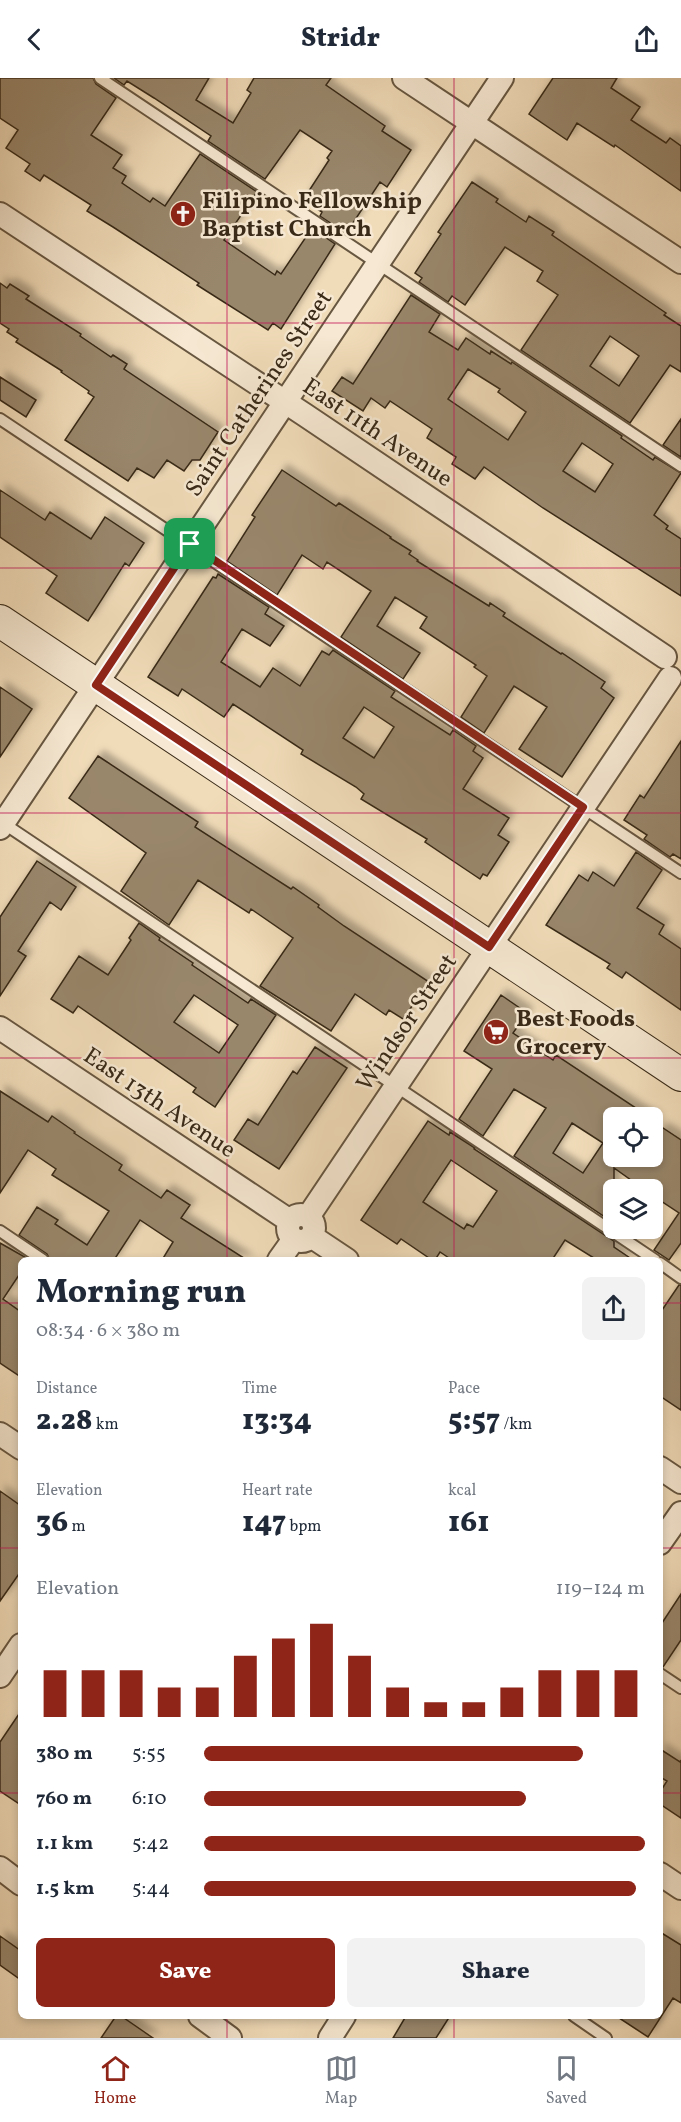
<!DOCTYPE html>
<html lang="en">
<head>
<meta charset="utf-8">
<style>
  body { margin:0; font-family:Vollkorn,serif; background:#f2f2f3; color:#1f2937; height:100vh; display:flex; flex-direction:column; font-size:22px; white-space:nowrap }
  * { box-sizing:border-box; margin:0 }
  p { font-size:20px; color:#747a83 }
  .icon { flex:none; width:33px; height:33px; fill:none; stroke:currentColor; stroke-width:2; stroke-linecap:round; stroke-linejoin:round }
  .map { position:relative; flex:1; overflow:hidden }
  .details { position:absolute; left:18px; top:1179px; width:645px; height:762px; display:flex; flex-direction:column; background:#fff; border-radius:9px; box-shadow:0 3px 9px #0003 }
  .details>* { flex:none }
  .controls { position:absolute; left:603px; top:1029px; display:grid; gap:12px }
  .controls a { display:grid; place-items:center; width:60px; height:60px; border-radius:9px; background:#fff; box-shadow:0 3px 9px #0003; font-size:30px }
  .pin { position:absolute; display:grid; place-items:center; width:51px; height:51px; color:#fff; margin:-26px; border-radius:12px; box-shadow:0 3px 9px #0006 }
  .round { display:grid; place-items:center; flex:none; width:63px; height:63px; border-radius:9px; background:#f2f2f3 }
  .head { display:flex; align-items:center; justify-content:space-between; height:102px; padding:0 18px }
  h1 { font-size:33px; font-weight:800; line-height:45px }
  .figures { display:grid; grid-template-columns:repeat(3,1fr); gap:9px; height:102px; padding:6px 18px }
  .figures div { display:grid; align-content:center }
  .figures b { font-size:30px; font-weight:800 }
  .figures small { font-size:16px; font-weight:400 }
  .figures p { font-size:16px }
  .chart { height:168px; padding:12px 18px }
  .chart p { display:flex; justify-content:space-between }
  .chart svg { width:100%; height:108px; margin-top:6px; stroke:#8f2418; stroke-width:6 }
  .primary-button { display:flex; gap:12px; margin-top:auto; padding:12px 18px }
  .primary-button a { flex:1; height:69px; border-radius:9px; background:#8f2418; color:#fff; font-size:24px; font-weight:800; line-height:69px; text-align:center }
  .primary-button a+a { background:#f2f2f3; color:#1f2937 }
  ul { padding:0 18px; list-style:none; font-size:20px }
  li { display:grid; grid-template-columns:96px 72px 1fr; align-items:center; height:45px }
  li i { height:15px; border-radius:8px; background:#8f2418 }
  header { display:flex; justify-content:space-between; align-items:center; height:78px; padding:0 18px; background:#fff; font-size:27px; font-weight:800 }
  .dock { display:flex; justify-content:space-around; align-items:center; height:84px; border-top:2px solid #e0e1e3; background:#fff; font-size:16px; color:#747a83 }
  .dock a { display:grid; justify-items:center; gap:3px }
  .dock .on { color:#8f2418 }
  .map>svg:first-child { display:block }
  .building { fill:#99876c; stroke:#392a18; stroke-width:1.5; fill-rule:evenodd; filter:url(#shadow) }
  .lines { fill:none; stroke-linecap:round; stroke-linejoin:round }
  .lane-casing { stroke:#675640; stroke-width:14 }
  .street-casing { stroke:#675640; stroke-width:26 }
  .secondary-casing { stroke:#392a18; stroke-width:34 }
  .lane { stroke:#f6e8d2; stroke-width:10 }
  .street { stroke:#f6e8d2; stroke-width:22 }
  .secondary { stroke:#f6e8d2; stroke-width:32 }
  .route-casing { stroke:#fff; stroke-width:12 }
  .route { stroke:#8f2418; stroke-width:8 }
  .grid { fill:none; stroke:#c2185b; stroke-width:1.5; stroke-opacity:0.55 }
  .labels { text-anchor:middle; stroke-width:5; stroke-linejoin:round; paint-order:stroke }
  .poi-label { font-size:24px; font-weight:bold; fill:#392a18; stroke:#f6e8d2; text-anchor:start }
  .street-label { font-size:24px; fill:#392a18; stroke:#f6e8d2 }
</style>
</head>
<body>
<header><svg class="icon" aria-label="back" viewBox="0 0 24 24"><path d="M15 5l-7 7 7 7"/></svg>Stridr<svg class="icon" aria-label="share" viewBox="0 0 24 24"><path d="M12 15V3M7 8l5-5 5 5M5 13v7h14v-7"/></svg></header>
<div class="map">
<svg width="681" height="1960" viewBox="0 0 681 1960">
  <defs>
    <filter id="shadow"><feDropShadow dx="5.5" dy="-5.5" stdDeviation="3" flood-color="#0004"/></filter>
  </defs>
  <rect width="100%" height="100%" fill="#f1dcb9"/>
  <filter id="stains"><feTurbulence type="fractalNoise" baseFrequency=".00333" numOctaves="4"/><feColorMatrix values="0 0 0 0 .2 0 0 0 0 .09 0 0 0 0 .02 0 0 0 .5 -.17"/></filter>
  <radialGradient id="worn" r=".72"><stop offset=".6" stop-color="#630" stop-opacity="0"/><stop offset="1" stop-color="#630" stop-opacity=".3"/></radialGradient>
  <path class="building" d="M0,0H93L96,6L116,20L91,57L122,77L113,90L126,98L122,105L150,124L153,120L165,128L200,76L257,114L224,162L275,197L277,193L281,196L312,150L335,166L281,251L273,245L268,252L197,207L199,205L113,149L87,133L91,127L44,97L40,103L25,93L30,86L6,70L18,52L0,40Z
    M114,0H209L196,22L233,45L251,15L247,12L254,0H331L326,7L385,48L382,53L411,72L387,109L380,104L351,148L348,146L344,154L320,138L322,134L303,122L329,82L327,80L332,73L300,52L265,101L208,63L211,58L154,20L127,3L124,7Z
    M553,0H617L611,10L640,29L631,42L666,65L670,60L681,68V113L615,67L614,69L577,45L567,62L529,36Z
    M472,104L498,121L496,124L526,144L529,138L554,154L552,157L666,235L664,237L681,248V294L670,287L630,345L521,272L558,217L537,203L543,193L505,169L465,227L452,218L448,224L419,204L422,200L415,195L441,156L438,154ZM610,258L639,278L619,308L590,288Z
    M0,205L7,210L10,206L29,218L26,221L81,256L80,258L111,279L113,277L127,286L124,291L218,354L200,382H192L184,393L167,382L154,400L137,390L128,403L65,362L94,319L88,315L89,313L61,294L62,293L16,264L18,261L7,254L9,251L0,245Z
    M411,217L440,236L429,254L458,272L466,260L490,276L491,273L511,286L512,284L622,358L621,360L653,382L655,379L681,395L654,437L668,448L666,451L681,461V518L543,430L484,389L475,401L452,386L456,379L427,360L432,351L390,323L385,330L371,320L363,333L332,313L342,299L353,306ZM468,291L500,311L498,314L526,334L508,362L448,321ZM582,365L613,386L595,414L563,393Z
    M0,299L36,322L26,339L0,322Z
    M681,341V379L663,367Z
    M282,392L336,428L339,425L391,459L390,460L411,473L409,476L418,482L417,483L489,528L490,525L505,535L503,538L561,576L562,575L605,604L601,610L614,620L562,699L519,671L547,629L514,608L484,655L461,639L487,598L474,589L476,587L420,550L427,539L395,519L377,548L420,575L403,601L341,559L371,513L327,484L323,491L302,477L277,517L227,483L255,439L252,437Z
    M0,412L45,442L50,434L91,461L105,439L144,465L129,488L125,485L88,543L46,515L57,498L0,459Z
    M218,496L269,529L265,536L284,548L270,568L242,551L221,584L260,609L273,590L300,608L322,573L329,577L333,572L395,613L391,619L450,657L453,652L476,668L473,673L483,680L463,711L509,740L498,757L509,764L487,798L483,796L480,801L462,789L425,764L427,761L361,721L364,716L356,709L301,676L303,672L233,626L224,639L182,611L178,618L148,599L213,499L216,500ZM364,629L394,649L374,680L343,660Z
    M0,609L32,631L0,679Z
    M681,663V781L673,776L670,779L644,761L647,757L624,742L640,717L644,720Z
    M98,678L198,744L195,749L291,811L293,809L319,827L318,829L344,848L429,904L403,941L389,932L386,937L355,916L331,953L260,908L293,860L251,831L249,835L198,802L169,847L121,813L146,775L69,720Z
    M636,774L662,792L637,830L664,847L659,856L681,871V932L626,894L622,900L607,890L610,886L546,847L579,797L588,803L593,794L614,808Z
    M37,783L76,809L61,832L50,824L18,873L26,878L0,918V839Z
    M139,845L160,860L159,862L193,885L192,887L248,925L251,921L276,937L215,1029L193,1014L196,1010L78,928L73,935L51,921L79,878L108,897L131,862L129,860ZM194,917L238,947L219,975L174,944Z
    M501,917L527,935L513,955L553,982L556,977L651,1040H614V1078H652V1065L663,1050L681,1062V1165L669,1182L654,1172L679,1135L652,1117V1112H645L614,1090V1145L514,1078L546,1030L514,1011L483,1058L459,1041L492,991L464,973ZM572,1045L603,1065L583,1095L553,1075Z
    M315,969L347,990L279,1091L234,1062L248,1041L258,1047L293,993L297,996Z
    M0,1013L48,1044L52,1038L75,1054L74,1055L122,1087L119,1092L161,1120L167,1112L190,1127L181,1140L247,1182H162L173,1164L140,1142L114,1182H50L47,1176L19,1157L37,1129L58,1142L55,1146L87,1167L109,1133L52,1097L56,1091L28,1072L0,1115Z
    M428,1043L449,1057L450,1054L475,1070L474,1071L614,1163V1169L633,1182H597L565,1162L552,1182H452L440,1174L435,1182H432L401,1161L397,1166L361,1142ZM451,1082L497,1113L473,1149L467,1146L464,1151L423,1124Z
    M0,1165L30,1182H21V1194L3,1221L21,1234V1299L0,1285Z
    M679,1207H681V1332L660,1318V1235Z
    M0,1413L21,1428V1493L0,1523Z
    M681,1516V1562L663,1589H660V1548Z
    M21,1633V1727L0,1713V1664Z
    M660,1671L680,1684L681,1682V1740L660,1726V1714L667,1703L660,1699Z
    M660,1854L681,1867V1925L673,1920L648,1959L616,1938H660Z
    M0,1858L21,1873V1902L0,1887Z
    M116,1938H121L153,1960H101Z
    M406,1938H450L436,1960H393Z"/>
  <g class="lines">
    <g class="lane-casing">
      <path id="lane" d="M100,0L681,388
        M0,341L681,795
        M3,745L655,1182
        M0,1153L43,1182
        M660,1185L681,1200
        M660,1596L681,1610
        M574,1938L606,1960"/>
    </g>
    <g class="street-casing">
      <path id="street" d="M404,0L681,184
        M0,136L305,337L665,579
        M0,750L502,0
        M0,950L290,1143
        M288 1150a13 13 0 1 1 26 0a13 13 0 1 1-26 0Z
        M308,1139L670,600
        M311,1158L347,1182
        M279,1182L294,1161
        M0,1356L21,1370
        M660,1390L681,1404
        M660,1465L681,1435
        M0,1598L21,1567
        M0,1790L21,1806
        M660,1796L681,1810
        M200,1938L230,1960
        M330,1960L344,1938"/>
    </g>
    <g class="secondary-casing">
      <path id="secondary" d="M0,543L681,997"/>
    </g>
    <use href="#lane" class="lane"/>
    <use href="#street" class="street"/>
    <use href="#secondary" class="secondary"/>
  </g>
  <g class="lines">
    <g class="route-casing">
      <path id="route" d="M190,466L583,729L489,869L96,607Z"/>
    </g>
    <use href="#route" class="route"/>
  </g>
  <path class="grid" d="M227,0V1182M454,0V1182M0,245H681M0,490H681M0,735H681M0,980H681M0,1225H21M660,1225H681M0,1470H21M660,1470H681M0,1715H21M660,1715H681M227,1938V1960M454,1938V1960"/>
  <defs>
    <g id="church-disc" transform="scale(1.35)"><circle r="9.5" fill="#8f2418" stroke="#f6e8d2"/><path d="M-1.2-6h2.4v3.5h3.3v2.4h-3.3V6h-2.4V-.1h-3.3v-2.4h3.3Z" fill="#fff"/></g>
    <g id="supermarket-disc" transform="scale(1.35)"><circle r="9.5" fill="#8f2418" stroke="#f6e8d2"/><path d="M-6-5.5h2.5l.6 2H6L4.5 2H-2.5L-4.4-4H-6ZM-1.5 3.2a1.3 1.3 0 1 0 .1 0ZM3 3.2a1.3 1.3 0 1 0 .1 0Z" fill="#fff"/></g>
  </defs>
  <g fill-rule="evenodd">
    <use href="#church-disc" x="183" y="136"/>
    <use href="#supermarket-disc" x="496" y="954"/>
  </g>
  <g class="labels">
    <g class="poi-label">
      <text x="202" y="130">Filipino Fellowship<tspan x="202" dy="28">Baptist Church</tspan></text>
      <text x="516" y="948">Best Foods<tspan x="516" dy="28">Grocery</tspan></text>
    </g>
    <g class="street-label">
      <text transform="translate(258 315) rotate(-56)" y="8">Saint Catherines Street</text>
      <text transform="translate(378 354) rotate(34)" y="8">East 11th Avenue</text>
      <text transform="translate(406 944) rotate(-56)" y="8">Windsor Street</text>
      <text transform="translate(160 1024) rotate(34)" y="8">East 13th Avenue</text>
    </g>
  </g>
  <rect width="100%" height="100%" filter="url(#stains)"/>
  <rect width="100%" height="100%" fill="url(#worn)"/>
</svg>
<div class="controls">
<a><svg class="icon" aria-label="locate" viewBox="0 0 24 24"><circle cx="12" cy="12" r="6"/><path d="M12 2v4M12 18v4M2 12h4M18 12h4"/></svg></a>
<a><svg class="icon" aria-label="layers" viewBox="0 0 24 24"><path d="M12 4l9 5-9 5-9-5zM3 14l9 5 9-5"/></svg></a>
</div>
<div class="pin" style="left:190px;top:466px;background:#1e9e55"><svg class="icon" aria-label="arrive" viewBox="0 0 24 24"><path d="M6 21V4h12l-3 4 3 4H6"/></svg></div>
<section class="details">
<div class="head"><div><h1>Morning run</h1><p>08:34 · 6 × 380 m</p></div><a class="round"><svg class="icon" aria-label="share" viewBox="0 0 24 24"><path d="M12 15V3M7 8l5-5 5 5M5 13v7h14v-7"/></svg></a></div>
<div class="figures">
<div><p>Distance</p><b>2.28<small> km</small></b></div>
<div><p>Time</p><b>13:34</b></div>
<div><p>Pace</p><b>5:57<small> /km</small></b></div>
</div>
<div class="figures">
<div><p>Elevation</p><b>36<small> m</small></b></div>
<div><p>Heart rate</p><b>147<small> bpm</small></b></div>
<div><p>kcal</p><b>161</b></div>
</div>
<div class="chart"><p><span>Elevation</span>119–124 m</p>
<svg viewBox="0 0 160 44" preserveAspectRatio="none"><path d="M5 44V25M15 44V25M25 44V25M35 44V32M45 44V32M55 44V19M65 44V12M75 44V6M85 44V19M95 44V32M105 44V38M115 44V38M125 44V32M135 44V25M145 44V25M155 44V25"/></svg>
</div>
<ul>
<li><b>380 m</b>5:55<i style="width:86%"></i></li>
<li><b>760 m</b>6:10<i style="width:73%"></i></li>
<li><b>1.1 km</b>5:42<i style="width:100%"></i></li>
<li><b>1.5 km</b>5:44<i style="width:98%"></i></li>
</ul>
<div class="primary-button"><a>Save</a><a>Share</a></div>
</section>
</div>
<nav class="dock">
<a class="on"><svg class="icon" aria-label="home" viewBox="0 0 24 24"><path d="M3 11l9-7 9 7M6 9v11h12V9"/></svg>Home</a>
<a><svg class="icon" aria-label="map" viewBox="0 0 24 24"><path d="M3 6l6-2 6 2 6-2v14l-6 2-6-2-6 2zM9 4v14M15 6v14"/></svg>Map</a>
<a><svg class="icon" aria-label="saved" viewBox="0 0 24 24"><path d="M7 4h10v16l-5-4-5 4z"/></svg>Saved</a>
</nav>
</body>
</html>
